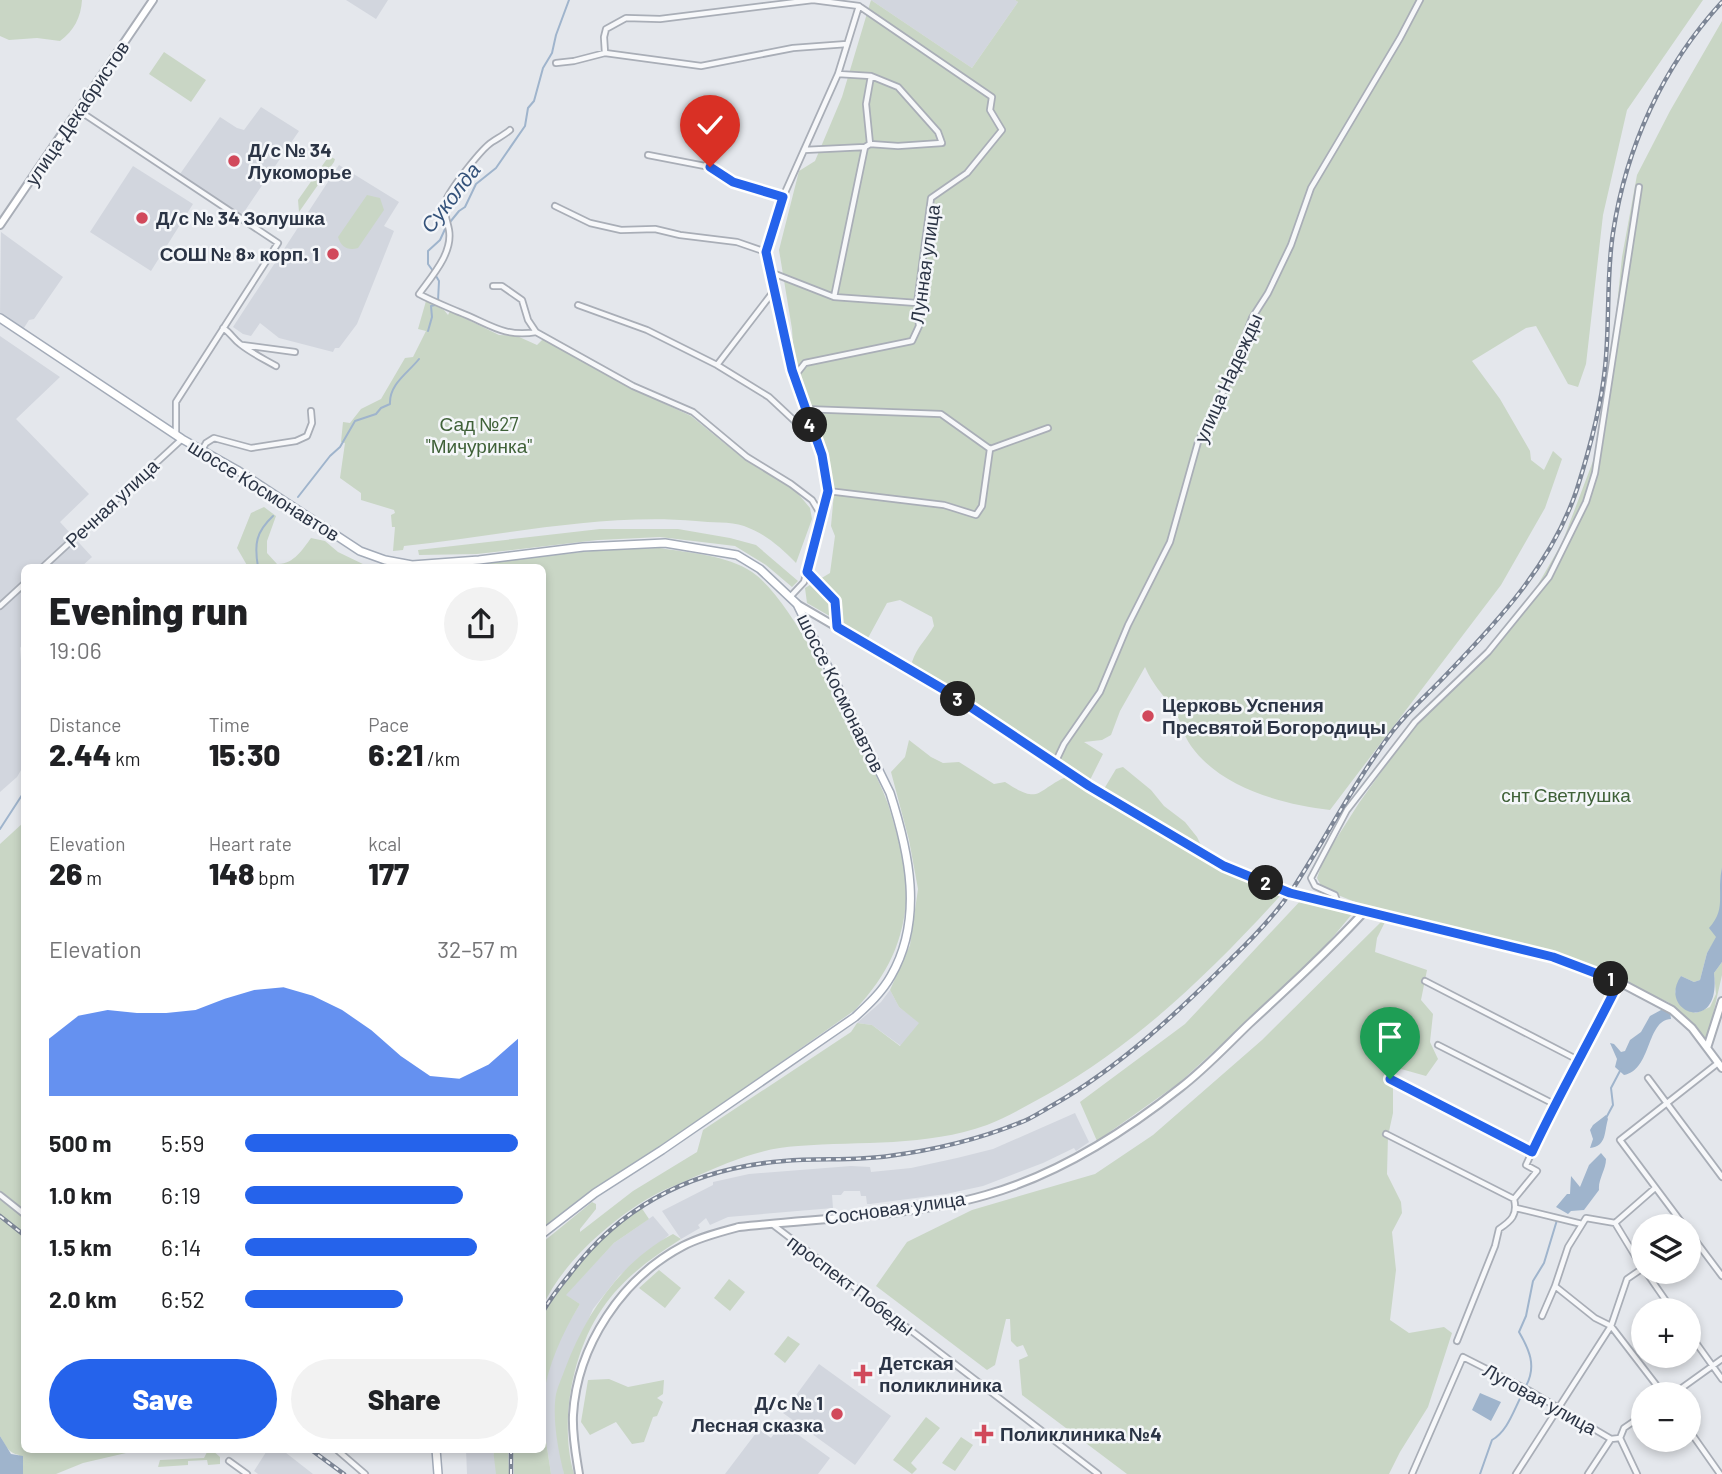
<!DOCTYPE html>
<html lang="en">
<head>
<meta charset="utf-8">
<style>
  body { margin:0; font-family:Barlow,sans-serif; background:#f2f2f2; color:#202124; height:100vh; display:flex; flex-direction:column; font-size:26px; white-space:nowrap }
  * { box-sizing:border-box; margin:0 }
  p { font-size:23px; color:#757577 }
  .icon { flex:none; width:38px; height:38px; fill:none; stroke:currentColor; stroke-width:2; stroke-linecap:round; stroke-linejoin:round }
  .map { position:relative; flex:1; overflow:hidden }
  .panel { position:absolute; left:21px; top:564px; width:525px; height:889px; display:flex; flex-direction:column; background:#fff; border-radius:10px; box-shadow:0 4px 10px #0003 }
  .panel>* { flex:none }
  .fabs { position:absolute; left:1631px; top:1214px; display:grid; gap:14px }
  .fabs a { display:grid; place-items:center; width:70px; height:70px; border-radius:50%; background:#fff; box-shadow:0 4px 10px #0003; font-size:35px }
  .pin { position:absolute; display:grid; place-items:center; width:60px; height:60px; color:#fff; margin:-72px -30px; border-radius:50% 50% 50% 0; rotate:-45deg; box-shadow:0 0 7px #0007 }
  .pin .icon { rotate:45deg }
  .km { position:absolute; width:35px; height:35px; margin:-18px; border-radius:50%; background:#222; color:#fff; font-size:19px; line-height:35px; text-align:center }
  .round { display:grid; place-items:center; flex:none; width:74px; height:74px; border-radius:37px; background:#f2f2f2 }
  .head { display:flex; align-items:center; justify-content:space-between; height:119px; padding:0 28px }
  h1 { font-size:38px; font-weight:800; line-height:52px }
  .figures { display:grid; grid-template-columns:repeat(3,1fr); gap:10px; height:119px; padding:7px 28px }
  .figures div { display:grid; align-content:center }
  .figures b { font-size:30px; font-weight:800 }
  .figures small { font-size:19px; font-weight:400 }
  .figures p { font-size:19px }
  .chart { height:196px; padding:14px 28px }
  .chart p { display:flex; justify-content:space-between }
  .chart svg { width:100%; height:126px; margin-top:7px; fill:#2563eb; opacity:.7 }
  .cta { display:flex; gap:14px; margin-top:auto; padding:14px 28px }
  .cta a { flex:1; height:80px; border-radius:42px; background:#2563eb; color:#fff; font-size:28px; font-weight:800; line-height:80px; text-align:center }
  .cta a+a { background:#f2f2f2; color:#202124 }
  ul { padding:0 28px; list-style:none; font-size:23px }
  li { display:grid; grid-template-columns:112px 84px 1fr; align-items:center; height:52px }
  li i { height:18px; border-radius:9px; background:#2563eb }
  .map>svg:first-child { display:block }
  .built { fill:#d2d6de }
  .green { fill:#c9d6c5 }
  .water { fill:#9fb4cc }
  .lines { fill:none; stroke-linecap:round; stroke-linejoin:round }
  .stream { stroke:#9fb4cc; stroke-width:2 }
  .street-casing { stroke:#a9aeb7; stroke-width:8 }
  .secondary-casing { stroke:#a9aeb7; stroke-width:10 }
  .primary-casing { stroke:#a3abb8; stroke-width:10 }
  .street { stroke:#f7f8fa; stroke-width:4.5 }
  .secondary { stroke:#fff; stroke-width:6 }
  .primary { stroke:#fff; stroke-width:7 }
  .rail-casing { stroke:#7d8696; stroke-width:4.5 }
  .rail { stroke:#f4f6f9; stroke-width:2; stroke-dasharray:5; stroke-linecap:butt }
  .route-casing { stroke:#fff; stroke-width:14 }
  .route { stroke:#2563eb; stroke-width:9 }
  .poi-dot { fill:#d1495b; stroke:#f4f6f9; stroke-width:2.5 }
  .labels { text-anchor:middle; stroke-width:5; stroke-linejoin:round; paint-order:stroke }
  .street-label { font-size:19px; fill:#2b3445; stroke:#f4f6f9 }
  .poi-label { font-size:19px; font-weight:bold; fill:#2b3445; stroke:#f4f6f9; text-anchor:start }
  .park-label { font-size:19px; fill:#3f6138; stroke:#f4f6f9 }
  .water-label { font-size:21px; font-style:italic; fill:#34527a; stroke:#f4f6f9 }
</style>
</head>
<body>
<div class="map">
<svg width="1722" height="1474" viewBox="0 0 1722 1474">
  <rect width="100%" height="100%" fill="#e4e7ec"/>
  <path class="built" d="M346,0H388L376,19Z
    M871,0H1015L1018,2L972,68Z
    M261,107L299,131L242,215L180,174L220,117L237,128L244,130Z
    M339,165L399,202L384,226L394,231L357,324L339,348H335L333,352L279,338L260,323L251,336L243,334L233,327Z
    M133,166L193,204L151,271L90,232Z
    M1,232L63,277L34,319L29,320L22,331L0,317Z
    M0,336L60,377L16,419L89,494L60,522L92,557L81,567H24V641L20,648L21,661L24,668V765L17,777L0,792Z
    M890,990L899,1007L920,1023L901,1046L872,1025L857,1023L881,1002Z
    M1075,1113L1089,1142L1076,1151L1074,1148L1043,1163L983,1186L946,1194L870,1204H867L866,1196H861L860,1191H844L841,1195H832L833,1208L728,1217L710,1225L706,1218L698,1225L700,1228L681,1239L662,1211L713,1185V1182L749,1174L851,1166L870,1167L871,1172L911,1168L957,1158L993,1149Z
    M653,1216L669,1235L619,1276L593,1309L557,1392L555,1408L564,1474H551L543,1421V1393L550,1365L562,1334L580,1304L565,1295L614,1243Z
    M819,1364L891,1416L855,1465L783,1413Z
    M782,1423L830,1458L818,1474H725L759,1429L771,1438Z
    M268,1449H281L313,1474H258L254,1471Z
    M466,1449H492L497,1465L496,1474H467Z"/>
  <path class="green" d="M0,0H82C81,17 74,31 60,41L37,38L9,40L0,36Z
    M871,0L972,68L1018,2L1015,0H1703L1627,110L1603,215L1586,364L1578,387L1568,384L1536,326L1526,328L1472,361L1500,399L1530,451L1531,460L1544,470L1553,451L1562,459L1545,508L1501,585L1330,810C1281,804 1221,788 1191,746C1182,734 1181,718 1172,707C1161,692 1153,685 1145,667L1120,711L1111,735L1102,740L1084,742L1103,754L1090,780L914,665L912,662C917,646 927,639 934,626L932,617L900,600L887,603L868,638L807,603L805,588L830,573L835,536L831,526L834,493L830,469L815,419L794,360L792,329L779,250L799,171L815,161L842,97Z
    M1722,21V867L1720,884L1722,908L1717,922V937L1707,953L1700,980L1694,982L1681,976L1675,992C1681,1003 1683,1009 1696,1013L1710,1007L1716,994L1714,973L1722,962V975L1707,1041L1694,1024L1668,1002L1544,949L1380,912L1323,889L1317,878L1324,858L1359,803L1419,719L1486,658L1525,607L1562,543L1604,432L1622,257L1637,175L1670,111Z
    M164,52L206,80L191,102L149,74Z
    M329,156L335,159L334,162L299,212L298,200Z
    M367,195L380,198L384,210L358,248C348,251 341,247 338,237Z
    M426,301L444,310L448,315L450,311L499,335L517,336L537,345L544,338L633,389L691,416L745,460L795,490L810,508L812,519L796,563C780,547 766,534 744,526C730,521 711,523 696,521C599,513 501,536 404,546L403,550L393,551L395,527H392L391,515L395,513L394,510L361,500V493L340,478L345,443L341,442L343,422L350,423L361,409L381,399L405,358L413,357L426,331L418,329Z
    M264,507L276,516L267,541V553L277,564C293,565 303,549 311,538L325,541L338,552L369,567H248L237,548L251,513Z
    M600,529H678L730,538L756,545L798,581L792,587L766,565L735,546L660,537L598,540L477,554L419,555L418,550Z
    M660,548C689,553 727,555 752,572C789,597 833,690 854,732C866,755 879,780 888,804C895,827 908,869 907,892C904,942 888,974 855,1010L543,1230L542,567H425L478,564L599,550Z
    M909,740L931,757L943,763L959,762L994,784L1005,782C1042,806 1035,790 1068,776L1221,869L1281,895C1212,971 1138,1043 1048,1094C1028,1105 1008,1117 987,1125C926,1147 861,1141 798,1146C760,1148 726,1163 692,1178C681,1184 669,1187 658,1193C616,1215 562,1262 543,1306V1242L592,1202L596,1204V1209L580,1229V1232L633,1191L697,1152L703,1130L851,1032L857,1023L872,1025L900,1046L919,1023L899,1007L890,990L910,945L918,889L909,840L891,772L905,757Z
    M1123,767L1151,790L1164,806L1185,822L1197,837L1202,847L1104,789L1116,769Z
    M24,822V1449H129L126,1453L83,1463L56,1474H23L19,1455C8,1453 6,1446 0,1436V844Z
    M1303,898L1352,914L1314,960L1179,1083L1097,1141L1080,1102L1185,1024Z
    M1381,922H1385L1377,938L1375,952L1427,970L1421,1000L1433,1014L1430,1042L1438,1059L1426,1076L1401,1069L1393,1074V1113L1388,1136L1387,1174L1401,1202L1402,1213L1392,1232L1396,1270L1390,1320L1409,1333L1444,1327L1452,1333L1428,1407L1400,1452L1389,1474H1127L1022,1395L1019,1360L1028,1356L1023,1345L1017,1347L1011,1341L1010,1319H1006L995,1365L987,1370L876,1286L907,1242L972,1210L1095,1174L1153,1135L1262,1040Z
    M641,1207L649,1219L614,1243L566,1295L580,1304C562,1334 548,1364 543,1399C542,1379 539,1339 542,1322C550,1286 611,1228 641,1207Z
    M673,1234L681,1239C651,1258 622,1279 602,1309C572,1352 559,1424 574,1474H564C558,1450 552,1418 556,1394C558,1386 562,1377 565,1369C585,1315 621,1261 673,1234Z
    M659,1270L681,1288L665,1308L639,1288Z
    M729,1279L745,1292L730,1311L714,1298Z
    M788,1336L800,1344L785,1363L774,1354Z
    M609,1379L628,1387L664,1380L663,1394L657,1398L663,1402L657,1416L653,1417L644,1442L632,1444L616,1422L590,1435L581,1422L588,1380Z
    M926,1417L940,1428L911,1463L917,1469L912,1474L893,1460Z
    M543,1421L551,1474H514L513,1449H542Z
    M961,1437L973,1445L955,1471L942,1463Z
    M493,1449H508L509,1474H496Z
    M208,1450H212L220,1457V1464L208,1465L207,1460L188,1461V1465L158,1467L160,1460L204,1458Z"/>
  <path class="water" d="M1722,867V962L1714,973C1722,1037 1656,1012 1681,976L1694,982L1700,980L1707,953L1716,937L1709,928C1722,913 1720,904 1720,885C1720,879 1721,873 1722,867Z
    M1661,1010L1670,1011L1671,1019C1646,1020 1652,1070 1624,1075L1615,1067L1617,1059L1610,1043L1614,1044L1621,1052L1625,1051L1630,1040L1641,1032L1650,1016Z
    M1606,1115L1608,1119C1604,1132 1607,1146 1590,1148L1593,1139L1590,1130L1593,1125Z
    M1601,1153L1606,1159C1606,1170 1598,1179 1599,1190L1584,1210L1571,1211L1568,1214L1556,1207L1567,1194H1570L1571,1176L1580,1187L1589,1165Z
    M1480,1393L1501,1402L1491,1421L1472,1410Z
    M0,1436L11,1454L23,1456V1474H0Z"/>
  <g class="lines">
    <path class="stream" d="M433,271L428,264V251L440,240L446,227L459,211L465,207L476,184L496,168L525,126L528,108L534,101L543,68L552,53L556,35L569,0
      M436,276L439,281L438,301
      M428,331L432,317L431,306L435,305
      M298,497L330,456L340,447L355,421L376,414L381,408L390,404C389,384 408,373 419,359
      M258,567C254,544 256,532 273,516
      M0,829L24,792
      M1606,1118L1613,1105L1611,1088L1621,1069
      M1526,1386C1537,1366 1529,1349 1519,1332L1526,1316L1533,1281L1544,1263L1557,1220
      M1480,1474L1492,1440C1509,1430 1514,1408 1524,1391"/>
    <g class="street-casing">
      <path id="street" d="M605,53L604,37L606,29L626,18L660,19L813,0L859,6L992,97L990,110L1002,130L967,173L931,198L917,303L919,326L912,341L805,363L794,377
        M556,63L574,61L605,53L701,66L793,48L847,44
        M78,110L278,243L176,402V435
        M510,130C504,135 498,138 492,142C481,149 453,186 447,198C442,211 447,219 449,230C453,253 432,276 419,294C432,301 445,306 459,312C488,323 504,338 536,332
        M870,144L866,104L871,76
        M804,150L865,147L870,144L898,146L942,143L938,132L898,87L871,76L838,74
        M648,155L710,167L733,182L783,197
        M555,206L590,223L621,230L655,229L680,235L737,242L766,252
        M770,272L834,297L917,303
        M493,286H502L522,300L528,320L536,332L633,386L693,412L747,457L791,484L812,500L821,515
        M834,297L865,147
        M578,305L647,330L717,365L769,397L816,441
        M223,328C231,333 233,339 240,344C251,353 264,359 276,366
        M242,345L295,352
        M717,365L773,292
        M804,409L941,414L990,449L982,506L976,515L944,505L828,491
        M990,449L1048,428
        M202,450L206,443L214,438L251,448L296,441L307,436L312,423L311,411
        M43,567L182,439
        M807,572L835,601L837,627
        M790,597L804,582L828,491L822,455L792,370L766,252L783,197L838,74L859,6
        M0,606L24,584
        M1055,763L1064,744L1100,692L1128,625L1170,542L1198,442L1229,380L1252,318L1268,293L1291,245L1311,188L1400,38L1420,0
        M1338,904L1335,895L1315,886L1311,878L1347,810L1415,722L1488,652L1549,577L1586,502L1595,473L1639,187
        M1425,981L1580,1061
        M1438,1045L1554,1104
        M1648,1078L1722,1177
        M1390,1079L1532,1152
        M1386,1134L1514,1199
        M0,1195L24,1214
        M1516,1208L1582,1224
        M772,1224L1098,1474
        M1685,1227L1620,1140L1718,1063
        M1689,1232L1722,1276
        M1643,1269L1615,1223L1655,1188
        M1646,1272L1673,1311
        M1555,1286L1568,1247L1586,1218L1615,1223
        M1542,1316L1555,1286L1595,1318L1611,1326L1664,1395
        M1689,1333L1722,1379
        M1457,1341L1495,1246L1499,1229C1511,1221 1518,1215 1514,1199L1537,1171L1526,1165L1554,1104L1580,1061L1619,982
        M1672,1395L1722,1359
        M1689,1430L1720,1474
        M1620,1438L1637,1474
        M1620,1438L1624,1428L1643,1415
        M336,1449L365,1474
        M229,1461L247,1474
        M1412,1474L1463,1357L1528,1390L1611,1439L1620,1438
        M1516,1474L1611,1326L1627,1279L1643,1268
        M1588,1474L1611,1439"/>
    </g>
    <g class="secondary-casing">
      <path id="secondary" d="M0,225L153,0
        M797,604L948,692L1089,786L1224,866L1290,893L1553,957L1619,982L1672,1010L1692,1028L1722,1068
        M1707,1048L1722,1001
        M579,1474C576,1455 572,1435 573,1415C577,1346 622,1278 683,1246C700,1237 720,1232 739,1227C818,1218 910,1217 986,1195C1057,1175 1122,1134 1180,1088C1205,1069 1227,1045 1250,1023C1289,987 1328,951 1364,912"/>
    </g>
    <g class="primary-casing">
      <path id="primary" d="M0,318L182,439L237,470L360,551L385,560L412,565L479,560L583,547L665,543L737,555L760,569L797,604L890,793C909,852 924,919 891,976C882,992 868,1005 855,1017L662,1150L595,1193L542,1234
        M436,1449L438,1474"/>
    </g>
    <use href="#street" class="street"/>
    <use href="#secondary" class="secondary"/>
    <use href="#primary" class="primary"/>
    <g class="rail-casing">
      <path id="rail" d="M0,1216L24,1235
        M542,1313C550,1299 560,1286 570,1274C623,1203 696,1168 784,1161C819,1158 854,1161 889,1156C934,1150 977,1140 1019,1123C1031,1119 1042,1111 1053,1105C1120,1067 1177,1013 1231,959C1254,937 1277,913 1294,887C1327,836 1355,781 1392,732C1407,712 1427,695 1445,676C1498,621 1552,564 1577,489C1589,451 1601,408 1605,368C1610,323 1606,278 1613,233C1626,147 1663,66 1722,2
        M310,1449L344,1474
        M511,1474V1449"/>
    </g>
    <use href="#rail" class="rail"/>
  </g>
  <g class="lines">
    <g class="route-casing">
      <path id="route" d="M710,167L733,182L783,197L766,252L792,370L822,455L828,491L807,572L835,601L837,627L948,692L1089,786L1224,866L1290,893L1553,957L1619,982C1591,1039 1559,1094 1532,1152L1390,1079"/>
    </g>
    <use href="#route" class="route"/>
  </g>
  <g class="poi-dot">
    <circle cx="234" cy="161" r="7"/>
    <circle cx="142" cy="218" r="7"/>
    <circle cx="333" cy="254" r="7"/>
    <circle cx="1148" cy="716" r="7"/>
    <path d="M859.5 1363.5h7v7h7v7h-7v7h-7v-7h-7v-7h7z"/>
    <circle cx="837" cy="1414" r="7"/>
    <path d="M980.5 1423.5h7v7h7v7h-7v7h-7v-7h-7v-7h7z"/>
  </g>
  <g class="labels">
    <g class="street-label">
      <text transform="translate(77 113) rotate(-56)" y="7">улица Декабристов</text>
      <text transform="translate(925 264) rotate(-82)" y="7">Лунная улица</text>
      <text transform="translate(1228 378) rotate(-66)" y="7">улица Надежды</text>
      <text transform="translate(264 490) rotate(32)" y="7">шоссе Космонавтов</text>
      <text transform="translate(112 503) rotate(-43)" y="7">Речная улица</text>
      <text transform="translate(841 693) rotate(64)" y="7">шоссе Космонавтов</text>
      <text transform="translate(895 1208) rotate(-8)" y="7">Сосновая улица</text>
      <text transform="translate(851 1285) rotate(37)" y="7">проспект Победы</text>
      <text transform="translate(1540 1399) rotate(29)" y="7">Луговая улица</text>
    </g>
    <g class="poi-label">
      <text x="248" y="157">Д/с № 34<tspan x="248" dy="22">Лукоморье</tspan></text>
      <text x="156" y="225">Д/с № 34 Золушка</text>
      <text x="319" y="261" text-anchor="end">СОШ № 8» корп. 1</text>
      <text x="1162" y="712">Церковь Успения<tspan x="1162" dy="22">Пресвятой Богородицы</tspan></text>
      <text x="879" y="1370">Детская<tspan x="879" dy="22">поликлиника</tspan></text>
      <text x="823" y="1410" text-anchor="end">Д/с № 1<tspan x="823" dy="22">Лесная сказка</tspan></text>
      <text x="1000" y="1441">Поликлиника №4</text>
    </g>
    <g class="park-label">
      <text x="479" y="431">Сад №27<tspan x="479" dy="22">"Мичуринка"</tspan></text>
      <text x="1566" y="802">снт Светлушка</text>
    </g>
    <g class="water-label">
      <text transform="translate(451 198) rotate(-52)" y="7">Суколда</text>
    </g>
  </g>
</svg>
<div class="fabs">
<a><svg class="icon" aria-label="layers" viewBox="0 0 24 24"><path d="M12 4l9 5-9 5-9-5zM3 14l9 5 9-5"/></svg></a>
<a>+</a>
<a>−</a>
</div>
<div class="pin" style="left:1390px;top:1079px;background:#1e9e55"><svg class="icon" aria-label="arrive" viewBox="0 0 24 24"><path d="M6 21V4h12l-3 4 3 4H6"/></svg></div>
<div class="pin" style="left:710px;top:167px;background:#d93025"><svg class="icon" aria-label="check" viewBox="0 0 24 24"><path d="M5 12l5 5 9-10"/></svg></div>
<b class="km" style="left:1611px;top:979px">1</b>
<b class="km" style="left:1266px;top:883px">2</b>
<b class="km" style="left:958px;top:699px">3</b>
<b class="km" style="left:810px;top:425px">4</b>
<section class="panel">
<div class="head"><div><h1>Evening run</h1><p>19:06</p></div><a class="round"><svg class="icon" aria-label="share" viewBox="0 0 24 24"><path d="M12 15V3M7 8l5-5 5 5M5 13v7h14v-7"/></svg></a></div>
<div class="figures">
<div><p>Distance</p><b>2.44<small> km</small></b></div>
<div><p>Time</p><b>15:30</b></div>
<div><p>Pace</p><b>6:21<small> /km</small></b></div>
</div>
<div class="figures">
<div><p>Elevation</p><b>26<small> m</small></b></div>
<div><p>Heart rate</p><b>148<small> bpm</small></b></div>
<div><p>kcal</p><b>177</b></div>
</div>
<div class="chart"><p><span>Elevation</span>32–57 m</p>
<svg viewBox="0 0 160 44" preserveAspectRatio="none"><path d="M0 44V24L10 16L20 14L30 15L40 15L50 14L60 10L70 7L80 6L90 9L100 14L110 21L120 30L130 37L140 38L150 33L160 24V44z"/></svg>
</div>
<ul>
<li><b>500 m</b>5:59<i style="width:100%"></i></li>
<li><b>1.0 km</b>6:19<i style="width:80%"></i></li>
<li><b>1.5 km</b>6:14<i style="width:85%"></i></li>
<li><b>2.0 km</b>6:52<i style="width:58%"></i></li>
</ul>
<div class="cta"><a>Save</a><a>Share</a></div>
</section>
</div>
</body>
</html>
